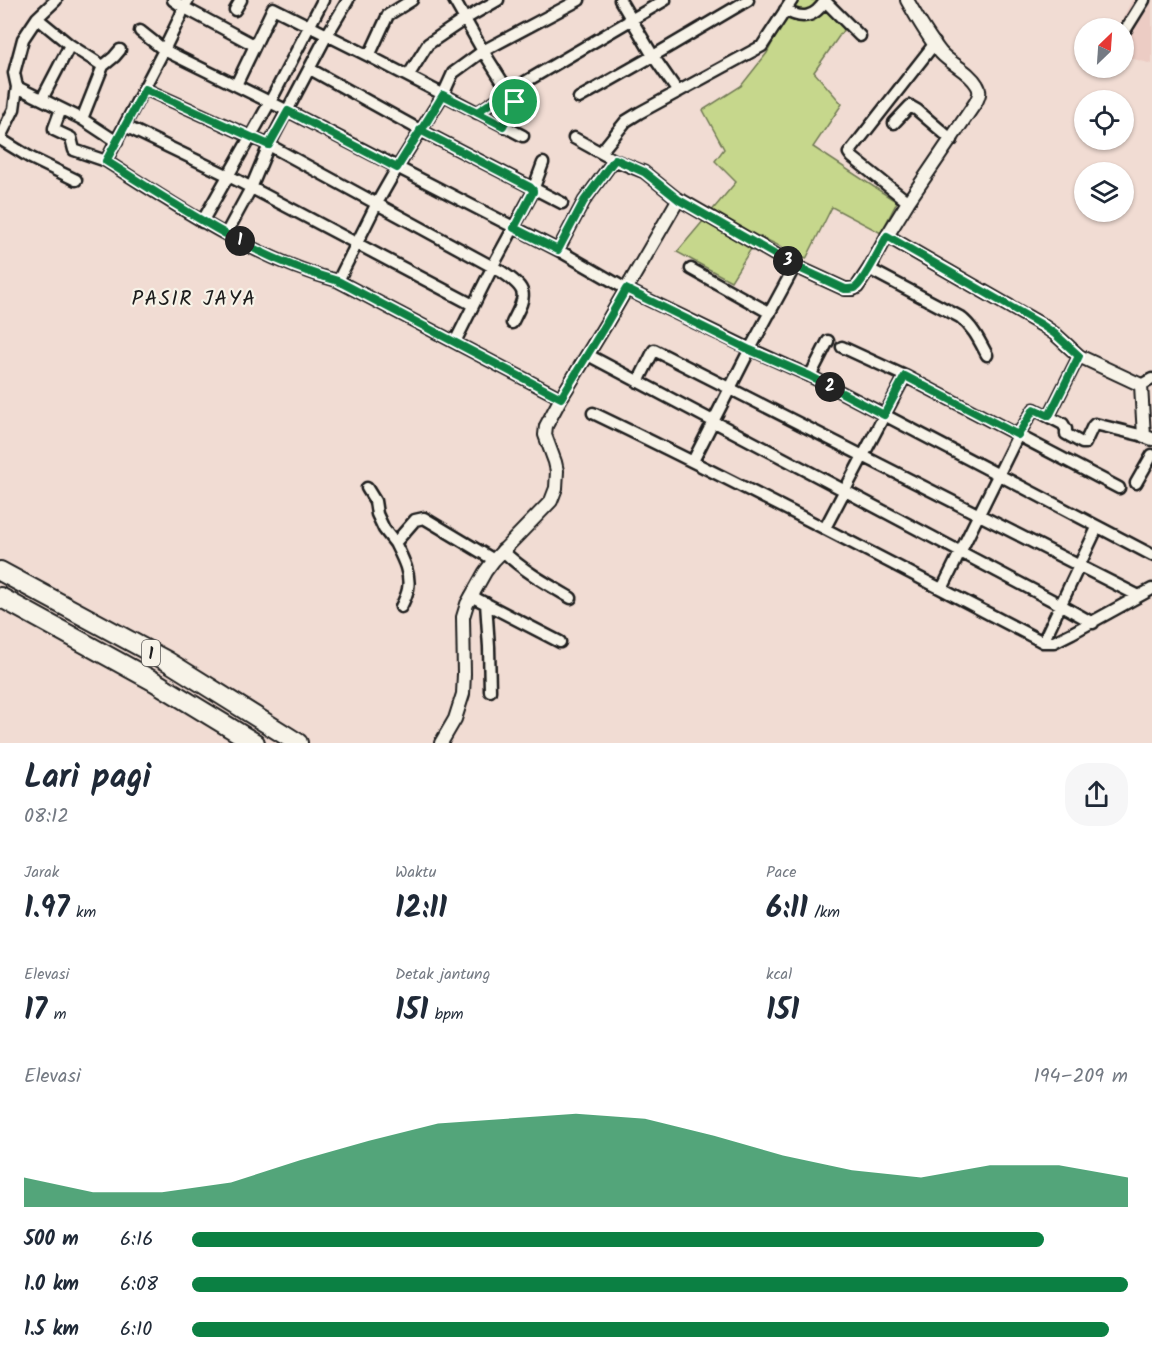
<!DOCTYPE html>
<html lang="id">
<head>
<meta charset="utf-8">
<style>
  body { margin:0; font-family:Kalam,sans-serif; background:#f6f6f7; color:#1f2937; height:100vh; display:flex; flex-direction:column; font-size:22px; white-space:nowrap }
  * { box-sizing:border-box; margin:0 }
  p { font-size:20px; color:#747a83 }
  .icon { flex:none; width:33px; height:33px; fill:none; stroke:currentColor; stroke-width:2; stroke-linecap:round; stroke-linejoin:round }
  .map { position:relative; height:743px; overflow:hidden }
  .drawer { display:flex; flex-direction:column; background:#fff; flex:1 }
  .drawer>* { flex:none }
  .needle { width:39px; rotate:25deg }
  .fabs { position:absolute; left:1074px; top:18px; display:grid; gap:12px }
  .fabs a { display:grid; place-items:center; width:60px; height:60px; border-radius:50%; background:#fff; box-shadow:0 2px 4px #0004; font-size:30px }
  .pin { position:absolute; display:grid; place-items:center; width:51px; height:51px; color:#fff; margin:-26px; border:3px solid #fff; border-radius:50%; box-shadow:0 2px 6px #0007 }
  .km { position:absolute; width:30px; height:30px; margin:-15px; border-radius:50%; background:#222; color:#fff; font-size:16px; line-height:30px; text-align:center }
  .round { display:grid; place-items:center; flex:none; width:63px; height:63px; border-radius:24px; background:#f6f6f7 }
  .overview { display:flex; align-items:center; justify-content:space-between; height:102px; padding:0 24px }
  h1 { font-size:33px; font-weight:700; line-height:45px }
  .figures { display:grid; grid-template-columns:repeat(3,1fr); gap:9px; height:102px; padding:6px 24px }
  .figures div { display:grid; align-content:center }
  .figures b { font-size:30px; font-weight:700 }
  .figures small { font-size:16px; font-weight:400 }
  .figures p { font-size:16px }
  .chart { height:168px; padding:12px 24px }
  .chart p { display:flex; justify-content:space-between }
  .chart svg { width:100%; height:108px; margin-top:6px; fill:#0b8043; opacity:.7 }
  ul { padding:0 24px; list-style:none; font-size:20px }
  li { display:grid; grid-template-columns:96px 72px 1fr; align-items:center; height:45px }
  li i { height:15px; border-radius:8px; background:#0b8043 }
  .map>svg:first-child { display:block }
  .built { fill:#ecccc4 }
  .green { fill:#c6d78c; stroke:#717a54; stroke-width:1.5 }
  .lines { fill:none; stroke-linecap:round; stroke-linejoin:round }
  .minor-casing { stroke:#1c1c1c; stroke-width:15 }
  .tertiary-casing { stroke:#1c1c1c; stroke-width:16 }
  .motorway-casing { stroke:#1c1c1c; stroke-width:22 }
  .minor { stroke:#f7f3e8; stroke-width:10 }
  .tertiary { stroke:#f7f3e8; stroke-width:12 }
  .motorway { stroke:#f7f3e8; stroke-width:18 }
  .route-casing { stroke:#fff; stroke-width:12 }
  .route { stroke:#0b8043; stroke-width:8 }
  .labels { text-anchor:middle; stroke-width:4.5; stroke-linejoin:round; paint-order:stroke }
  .shield { fill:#f7f3e8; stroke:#5e5c59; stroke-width:1.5 }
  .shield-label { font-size:16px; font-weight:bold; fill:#1c1c1c }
  .quarter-label { font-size:21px; letter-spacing:1.5px; fill:#1c1c1c; stroke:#f7f3e8 }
</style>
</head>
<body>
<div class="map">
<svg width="1152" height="743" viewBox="0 0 1152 743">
  <rect width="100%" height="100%" fill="#f1dcd3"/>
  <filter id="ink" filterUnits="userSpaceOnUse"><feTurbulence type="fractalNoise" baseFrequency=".0167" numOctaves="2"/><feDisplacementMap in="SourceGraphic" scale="12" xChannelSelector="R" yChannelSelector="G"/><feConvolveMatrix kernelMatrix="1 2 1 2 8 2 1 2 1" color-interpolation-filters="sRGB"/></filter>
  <g filter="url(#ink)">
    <path class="built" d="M1132,0H1152V64L1130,58L1124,44V28H1118Z"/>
    <path class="green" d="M794,0H833L851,19L814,72L842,104L813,147L897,202L881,233L832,207L806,259L759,236L731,281L677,252L736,182L715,161L724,149L703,110L741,86L767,53Z"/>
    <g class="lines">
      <g class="minor-casing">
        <path id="minor" d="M173,0L183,7L188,0
          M454,0L483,51L514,100V105L503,126
          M620,0L653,56L678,92
          M826,0L825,1L860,36
          M235,10L241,0
          M785,10C802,20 814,18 825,1
          M37,18L70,45L103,66
          M1126,29L1144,0
          M140,31L164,50L288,111L558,250L626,289L750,349L810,376L1152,555
          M254,45L183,7L181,15L164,50L106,161C180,208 253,258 338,281L561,398
          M369,56L388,15L412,0
          M310,69L420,130L562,203
          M408,76L428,44L465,19L498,0
          M236,85L273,8L369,56L523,136
          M17,87L82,119L117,142
          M145,89L269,145L502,272C530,291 526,295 512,323
          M579,98L653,56L748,0
          M42,99L70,45
          M61,109L54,128V130L71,138L74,150L106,161
          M477,113L508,92L665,0
          M82,119L103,66L114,57L120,50
          M894,123L910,106L917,110L952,140
          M125,126L229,176L473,305
          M0,137L14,109L17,87L14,73L23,39L37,18L56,0
          M574,138L614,160L644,172L679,200
          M0,139L31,158L76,180
          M601,152L626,121L639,113L762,46L792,0
          M908,202L852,157L849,153L935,43
          M202,222L270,102L323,0
          M226,234L251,188L269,145L327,35L348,0
          M558,250L584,201L614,160
          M691,269L770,313
          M869,269L960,317C973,327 979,340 987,355
          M338,281L377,203L397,168L443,95L453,73L483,51L579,0
          M455,342L496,260L533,192V190L543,163
          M842,347L905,376L1119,488
          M588,355L1061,605L1093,623
          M810,376L828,341
          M638,382L654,350L1139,596
          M1141,385L1152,379
          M593,413C745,486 893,564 1043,642H1054L1072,633L1152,589
          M1049,416L1079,356
          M693,461L750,349L795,266
          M1136,483L1152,455
          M367,488L375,501L377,514L384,529L395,543
          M825,528L905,376
          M502,550C522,570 547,584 571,598
          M942,589L1018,435L1034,409L1063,424L1066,429V434L1082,443H1085L1093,426L1095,424L1144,436
          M471,596L560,642
          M486,603L489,647L490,691
          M401,607C404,601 407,595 408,589C411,573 402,557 395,543L415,520L424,518L494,560
          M1043,642L1097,528"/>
      </g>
      <g class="tertiary-casing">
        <path id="tertiary" d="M887,236L1042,325L1055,334L1079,356L1141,385L1144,436L1152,439
          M441,743L455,719L463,694L464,674L463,617L467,604L485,572L494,560L551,501L556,488L557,471L555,462L545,435L546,426L561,398L606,324L678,200L682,201L795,266L845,289H853L857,287L869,269L887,236L908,202L976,102C979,96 981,91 977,85C969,71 952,65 941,53C928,37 917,18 907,0"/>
      </g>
      <g class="motorway-casing">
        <path id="motorway" d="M0,571L167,661L298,743
          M0,597L155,682L255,743"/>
      </g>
      <use href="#minor" class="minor"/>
      <use href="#tertiary" class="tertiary"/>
      <use href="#motorway" class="motorway"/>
    </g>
  </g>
  <g class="lines" filter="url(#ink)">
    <g class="route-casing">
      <path id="route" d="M515,102L508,92L477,112L443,95C428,120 412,143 397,168L288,111L269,145L145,89L106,161C180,207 253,258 338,281L561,398L606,324L626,289L750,350L810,376L884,415L905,376L1018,435L1034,409L1049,416L1079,356L1055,334L1042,325L887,236C881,247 864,282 855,288C852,289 848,289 845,289L795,266L679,200L644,172L615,159L584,201L558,250L514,228L533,192V190L530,187L420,130L425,125L443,95L503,126L515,102"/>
    </g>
    <use href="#route" class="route"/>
  </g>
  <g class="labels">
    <rect class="shield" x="142" y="640" width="18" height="26" rx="4.5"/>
    <g class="shield-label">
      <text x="151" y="659">1</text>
    </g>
    <g class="quarter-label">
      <text x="194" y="305">PASIR JAYA</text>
    </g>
  </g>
</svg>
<div class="fabs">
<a><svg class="needle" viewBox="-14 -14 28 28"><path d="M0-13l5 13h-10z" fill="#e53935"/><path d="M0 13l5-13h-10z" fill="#747a83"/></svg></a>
<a><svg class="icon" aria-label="locate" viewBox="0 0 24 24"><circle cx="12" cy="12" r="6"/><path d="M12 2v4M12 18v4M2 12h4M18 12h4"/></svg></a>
<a><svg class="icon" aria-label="layers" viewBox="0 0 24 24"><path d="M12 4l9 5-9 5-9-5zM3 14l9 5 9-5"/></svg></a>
</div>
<div class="pin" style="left:515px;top:102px;background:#1e9e55"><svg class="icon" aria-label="arrive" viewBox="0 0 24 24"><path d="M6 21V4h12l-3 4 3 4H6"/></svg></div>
<b class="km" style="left:240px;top:241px">1</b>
<b class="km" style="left:830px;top:387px">2</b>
<b class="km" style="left:788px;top:261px">3</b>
</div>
<section class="drawer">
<div class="overview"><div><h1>Lari pagi</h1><p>08:12</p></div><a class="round"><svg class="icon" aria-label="share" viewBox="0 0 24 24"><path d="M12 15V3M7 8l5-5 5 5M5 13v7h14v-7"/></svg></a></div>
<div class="figures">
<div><p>Jarak</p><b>1.97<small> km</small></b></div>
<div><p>Waktu</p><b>12:11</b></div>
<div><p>Pace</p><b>6:11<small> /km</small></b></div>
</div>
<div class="figures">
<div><p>Elevasi</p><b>17<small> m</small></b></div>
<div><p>Detak jantung</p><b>151<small> bpm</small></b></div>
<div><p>kcal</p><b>151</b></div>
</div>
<div class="chart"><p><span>Elevasi</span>194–209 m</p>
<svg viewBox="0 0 160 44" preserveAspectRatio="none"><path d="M0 44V32L10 38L20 38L30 34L40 25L50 17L60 10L70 8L80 6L90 8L100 15L110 23L120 29L130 32L140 27L150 27L160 32V44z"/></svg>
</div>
<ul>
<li><b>500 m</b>6:16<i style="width:91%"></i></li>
<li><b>1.0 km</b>6:08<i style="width:100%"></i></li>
<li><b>1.5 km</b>6:10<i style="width:98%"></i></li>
</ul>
</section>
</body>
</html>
